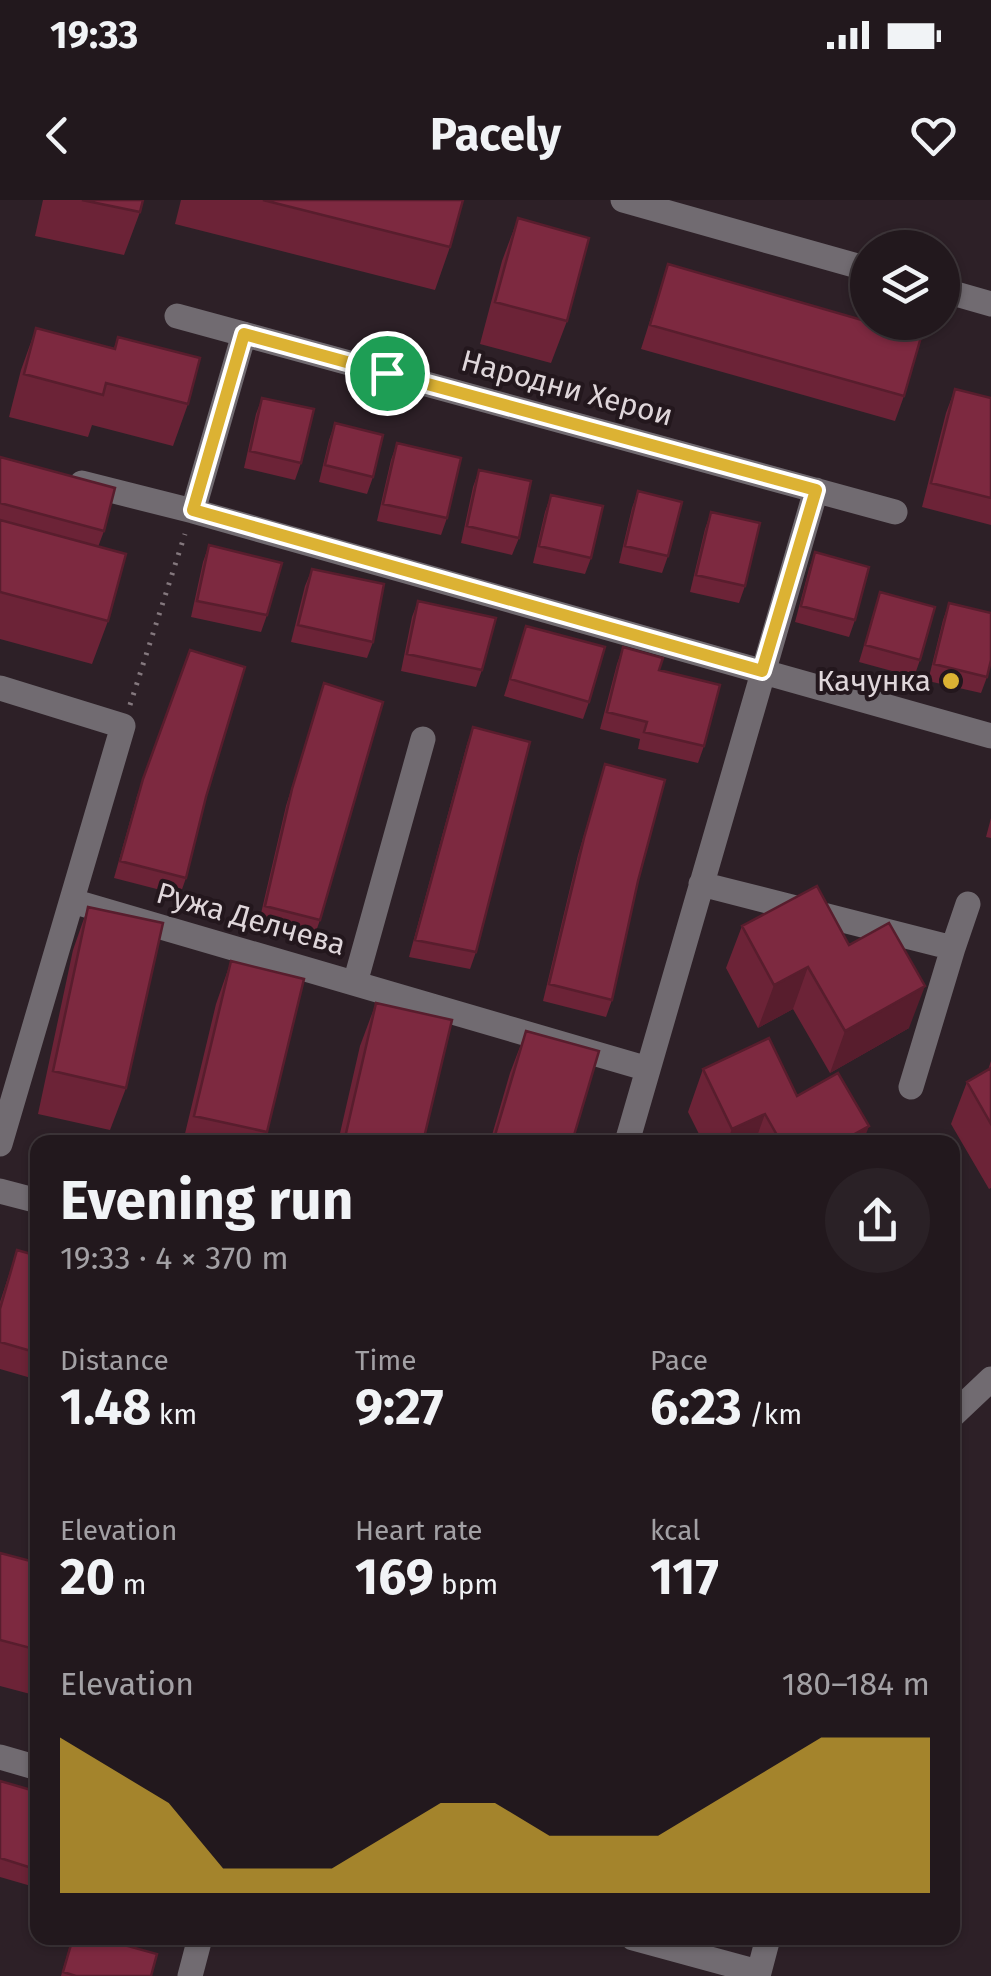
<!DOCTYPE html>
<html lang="en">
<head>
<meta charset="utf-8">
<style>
  body { margin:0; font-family:"Fira Sans",sans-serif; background:#2a2126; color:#f1f3f6; height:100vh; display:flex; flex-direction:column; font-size:38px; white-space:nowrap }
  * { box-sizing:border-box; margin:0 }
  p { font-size:32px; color:#a2a0a4 }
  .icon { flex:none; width:55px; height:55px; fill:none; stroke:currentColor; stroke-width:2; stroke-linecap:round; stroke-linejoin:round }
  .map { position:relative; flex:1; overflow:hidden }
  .side { position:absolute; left:30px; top:935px; width:930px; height:810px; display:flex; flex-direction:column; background:#22181d; border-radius:20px; box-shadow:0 2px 8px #0004,0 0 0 2px #3f373b }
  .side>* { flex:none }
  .fabs { position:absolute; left:850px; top:30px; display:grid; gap:20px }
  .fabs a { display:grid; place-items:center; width:110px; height:110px; border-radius:50%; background:#22181d; box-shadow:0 2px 8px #0004,0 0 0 2px #3f373b; font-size:50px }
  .pin { position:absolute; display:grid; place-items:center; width:85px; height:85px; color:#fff; margin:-42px; border:5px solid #fff; border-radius:50%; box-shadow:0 2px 10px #0007 }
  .round { display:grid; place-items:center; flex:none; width:105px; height:105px; border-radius:52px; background:#2a2126 }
  .overview { display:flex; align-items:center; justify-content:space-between; height:170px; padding:0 30px }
  h1 { font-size:55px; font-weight:700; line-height:75px }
  .figures { display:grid; grid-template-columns:repeat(3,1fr); gap:15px; height:170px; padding:10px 30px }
  .figures div { display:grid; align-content:center }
  .figures b { font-size:50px; font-weight:700 }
  .figures small { font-size:28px; font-weight:400 }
  .figures p { font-size:28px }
  .chart { height:280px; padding:20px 30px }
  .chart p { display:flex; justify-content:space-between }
  .chart svg { width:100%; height:180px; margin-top:10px; fill:#dcb233; opacity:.7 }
  .status { display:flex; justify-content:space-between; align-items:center; height:70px; padding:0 50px; background:#22181d; direction:ltr }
  .status svg { height:28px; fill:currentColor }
  header { display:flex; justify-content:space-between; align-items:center; height:130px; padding:0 30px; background:#22181d; font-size:45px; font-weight:700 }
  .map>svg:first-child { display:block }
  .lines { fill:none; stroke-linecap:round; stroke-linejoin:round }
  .path { stroke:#84787e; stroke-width:5; stroke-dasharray:2.5 8; stroke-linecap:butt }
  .minor { stroke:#716b71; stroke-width:25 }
  .wall { fill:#6c2337 }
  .shaded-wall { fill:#581d2d }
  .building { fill:#7d2940; stroke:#581d2d; stroke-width:2.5 }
  .route-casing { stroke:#fff; stroke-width:20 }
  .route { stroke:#dcb233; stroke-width:12 }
  .poi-dot { fill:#dcb233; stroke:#23171d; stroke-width:4 }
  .labels { text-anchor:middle; stroke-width:8; stroke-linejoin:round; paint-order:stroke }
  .street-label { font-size:30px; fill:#dfd6da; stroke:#23171d }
  .poi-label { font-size:30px; fill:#dfd6da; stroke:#23171d; text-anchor:end }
</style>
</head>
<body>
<div class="status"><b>19:33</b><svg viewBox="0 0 49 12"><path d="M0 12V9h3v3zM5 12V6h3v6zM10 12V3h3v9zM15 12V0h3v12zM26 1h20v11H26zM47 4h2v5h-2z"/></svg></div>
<header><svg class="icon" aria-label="back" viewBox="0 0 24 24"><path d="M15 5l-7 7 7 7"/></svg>Pacely<svg class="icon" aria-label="heart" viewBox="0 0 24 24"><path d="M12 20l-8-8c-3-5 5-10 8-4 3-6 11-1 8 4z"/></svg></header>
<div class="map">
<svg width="991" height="1776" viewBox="0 0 991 1776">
  <rect width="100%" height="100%" fill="#2d2027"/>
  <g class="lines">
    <path class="path" d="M130,505L185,334"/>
    <path class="minor" d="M623,0L868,69
      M942,90L991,104
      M177,116L895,312
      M82,283L193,311L991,536
      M193,311L244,134
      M0,488L123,526L0,944
      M701,684L953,748L911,887
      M72,701L648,869
      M953,748L968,704
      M355,783L423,539
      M627,942L816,290
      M0,991L38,1001
      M952,1216L991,1179
      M0,1557L38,1568
      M633,1738L758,1772
      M190,1776L200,1738
      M758,1776L768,1738"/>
  </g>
  <path class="wall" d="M43,0H143L140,12L124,55L35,36Z
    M181,0H463L450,47L435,90L175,24Z
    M518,18L567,121L551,163L480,144L502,61Z
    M668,64L904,196L895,221L641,149Z
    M36,128L114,148L118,137L188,204L173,246L92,225L88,237L9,217L21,170Z
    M955,189L991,198V325L922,307L946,213Z
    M262,198L301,263L295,280L244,268L256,214Z
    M335,223L373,277L367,294L319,282L329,240Z
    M397,243L447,318L441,335L377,321L391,260Z
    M0,257L104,331L98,347L108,421L92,464L0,439Z
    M479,270L519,338L512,355L461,343L473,287Z
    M638,291L668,356L662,373L619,363L632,308Z
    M551,295L591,358L585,374L533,363L545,312Z
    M711,312L745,386L739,403L690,392L705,329Z
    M209,345L267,415L261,432L191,417L203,362Z
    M815,352L855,420L849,437L795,422L809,369Z
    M312,369L373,442L367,458L291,442L305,386Z
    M880,392L920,460L914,477L859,462Z
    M418,401L482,470L476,487L401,471L412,417Z
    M949,403L987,477L981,493L928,481L943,420Z
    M526,426L589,502L583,519L504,496Z
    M623,447L659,470L704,546L698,563L638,549L640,539L600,529L617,464Z
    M190,450L206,597L186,678L180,695L114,678L137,596Z
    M324,483L320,720L314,737L259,722L286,606Z
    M473,527L476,752L470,769L409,757L467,544Z
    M605,564L638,681L612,800L606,817L543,801L578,655Z
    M991,618V638L986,637Z
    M88,707L126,888L110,930L38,914L73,750Z
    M742,726L849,745L909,828L830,873L793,809L758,828L726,768Z
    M231,761L267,932L263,942H183L216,804Z
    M376,803L423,942H338L360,846Z
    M526,831L572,942H490L510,873Z
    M991,861V988L989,989L951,924L967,882L988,870Z
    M703,869L797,896L863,942H703L688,912Z
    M17,1050L38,1056V1180L0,1169V1102Z
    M0,1353L38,1363V1496L0,1486Z
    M0,1581L38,1592V1688L0,1677Z
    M72,1738L151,1776H61Z"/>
  <path class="shaded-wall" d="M808,767L793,809L758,828L774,785Z
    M925,786L909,828L830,873L845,831Z
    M765,914L755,942H727L732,929Z
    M869,926L863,942H840Z"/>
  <path class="building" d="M82,0H143L140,12Z
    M263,0H463L450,47Z
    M518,18L589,38L567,121L495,102Z
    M668,64L921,137L904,196L650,125Z
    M36,128L115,149L118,137L200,158L188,204L106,183L103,195L24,174Z
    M955,189L991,198V298L931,283Z
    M262,198L314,209L301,263L250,251Z
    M335,223L383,235L373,277L325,265Z
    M397,243L461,258L447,318L383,304Z
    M0,257L115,288L104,331L0,303Z
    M479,270L531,281L519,338L467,326Z
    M638,291L682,302L668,356L625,346Z
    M551,295L603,306L591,358L539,346Z
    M711,312L760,323L745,386L696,375Z
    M0,320L126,354L108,421L0,392Z
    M209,345L282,363L267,415L197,401Z
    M815,352L869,367L855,420L801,406Z
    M312,369L384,384L373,442L298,425Z
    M880,392L935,407L920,460L865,445Z
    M418,401L496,418L482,470L407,454Z
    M949,403L991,413V460L987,477L934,464Z
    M526,426L605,447L589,502L510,479Z
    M623,447L663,458L659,470L720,485L704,546L644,532L647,522L607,512Z
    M190,450L245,467L206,597L186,678L120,661L143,579Z
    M324,483L383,502L320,720L265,706L292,589Z
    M473,527L530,542L476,752L415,740Z
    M605,564L665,580L638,681L612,800L549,784L584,638Z
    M817,686L849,745L889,723L925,786L845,831L808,767L774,785L742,726Z
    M88,707L163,723L126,888L53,871Z
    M231,761L304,779L267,932L194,916Z
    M376,803L452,820L423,942H344Z
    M526,831L599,851L572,942H493Z
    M769,838L797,896L838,873L869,926L840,942H781L765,914L732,929L703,869Z
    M991,868V924L967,882Z
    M17,1050L38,1056V1153L0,1142V1109Z
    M0,1353L38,1363V1450L0,1440Z
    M0,1581L38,1592V1670L0,1658Z
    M73,1738H99L157,1754L151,1776H76L63,1772Z"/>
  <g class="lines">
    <g class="route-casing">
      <path id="route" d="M244,134L816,290L762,471L193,310Z"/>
    </g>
    <use href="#route" class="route"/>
  </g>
  <circle class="poi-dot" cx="951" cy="481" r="10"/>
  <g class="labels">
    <g class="street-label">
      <text transform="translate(567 188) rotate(15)" y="10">Народни Херои</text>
      <text transform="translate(251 719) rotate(16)" y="10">Ружа Делчева</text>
    </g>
    <g class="poi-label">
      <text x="931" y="491">Качунка</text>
    </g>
  </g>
</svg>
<div class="fabs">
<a><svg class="icon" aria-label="layers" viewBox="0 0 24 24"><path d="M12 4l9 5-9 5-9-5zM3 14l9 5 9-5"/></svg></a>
</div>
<div class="pin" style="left:387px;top:173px;background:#1e9e55"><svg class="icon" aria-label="arrive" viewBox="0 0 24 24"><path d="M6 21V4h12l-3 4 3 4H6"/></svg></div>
<section class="side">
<div class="overview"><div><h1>Evening run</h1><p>19:33 · 4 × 370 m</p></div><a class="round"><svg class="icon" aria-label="share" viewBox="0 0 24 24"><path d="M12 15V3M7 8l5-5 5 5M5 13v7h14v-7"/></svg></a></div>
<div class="figures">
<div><p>Distance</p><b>1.48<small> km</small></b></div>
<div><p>Time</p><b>9:27</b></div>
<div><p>Pace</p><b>6:23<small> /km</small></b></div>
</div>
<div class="figures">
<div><p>Elevation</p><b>20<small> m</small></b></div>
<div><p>Heart rate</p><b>169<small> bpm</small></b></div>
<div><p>kcal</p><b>117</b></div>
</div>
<div class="chart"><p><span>Elevation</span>180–184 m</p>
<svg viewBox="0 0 160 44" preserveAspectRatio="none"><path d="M0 44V6L10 14L20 22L30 38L40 38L50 38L60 30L70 22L80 22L90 30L100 30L110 30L120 22L130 14L140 6L150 6L160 6V44z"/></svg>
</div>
</section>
</div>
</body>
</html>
